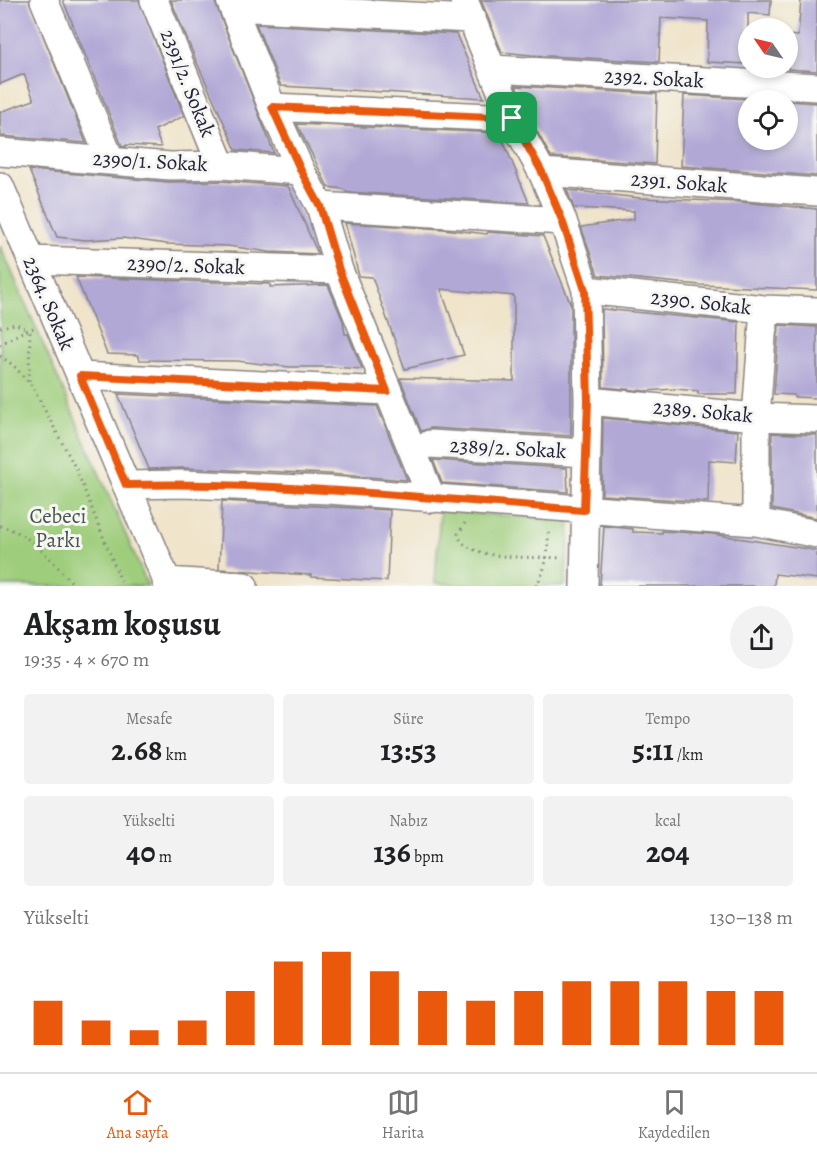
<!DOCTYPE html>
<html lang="tr">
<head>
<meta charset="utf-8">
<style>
  body { margin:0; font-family:Alegreya,serif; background:#f2f2f2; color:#202124; height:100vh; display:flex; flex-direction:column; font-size:22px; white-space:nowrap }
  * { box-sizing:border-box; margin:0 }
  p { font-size:20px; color:#757577 }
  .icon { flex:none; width:33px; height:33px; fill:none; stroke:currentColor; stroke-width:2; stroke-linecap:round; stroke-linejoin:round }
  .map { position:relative; height:586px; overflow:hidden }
  .details { display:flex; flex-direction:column; background:#fff; flex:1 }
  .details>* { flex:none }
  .needle { width:39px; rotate:304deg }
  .controls { position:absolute; left:738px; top:18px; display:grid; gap:12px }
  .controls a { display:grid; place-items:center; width:60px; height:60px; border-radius:50%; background:#fff; box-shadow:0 3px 9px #0003; font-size:30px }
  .pin { position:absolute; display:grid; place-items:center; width:51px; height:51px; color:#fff; margin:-26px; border-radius:12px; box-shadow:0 3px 9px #0006 }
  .round { display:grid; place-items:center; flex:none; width:63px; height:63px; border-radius:32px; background:#f2f2f2 }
  .headline { display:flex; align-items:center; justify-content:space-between; height:102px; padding:0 24px }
  h1 { font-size:33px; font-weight:600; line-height:45px }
  .figures { display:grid; grid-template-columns:repeat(3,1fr); gap:9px; height:102px; padding:6px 24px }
  .figures div { display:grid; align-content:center; border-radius:6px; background:#f2f2f2; text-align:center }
  .figures b { font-size:30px; font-weight:600 }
  .figures small { font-size:16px; font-weight:400 }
  .figures p { font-size:16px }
  .chart { height:168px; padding:12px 24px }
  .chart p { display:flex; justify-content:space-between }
  .chart svg { width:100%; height:108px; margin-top:6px; stroke:#ea580c; stroke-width:6 }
  .tabs { display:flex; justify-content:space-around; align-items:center; height:84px; border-top:2px solid #e0e0e0; background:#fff; font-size:16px; color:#757577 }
  .tabs a { display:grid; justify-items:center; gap:3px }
  .tabs .current { color:#ea580c }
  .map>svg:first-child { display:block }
  .green { fill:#9ecd7c; stroke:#60785c; stroke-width:1.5 }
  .building { fill:#b1a8d6 }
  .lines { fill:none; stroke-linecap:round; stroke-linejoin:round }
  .minor-casing { stroke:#898382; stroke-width:30 }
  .path { stroke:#898382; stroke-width:3; stroke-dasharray:1.5 4.5; stroke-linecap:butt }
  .minor { stroke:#fff; stroke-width:27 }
  .route-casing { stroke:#fff; stroke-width:12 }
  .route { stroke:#ea580c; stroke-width:8 }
  .labels { text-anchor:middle; stroke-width:6; stroke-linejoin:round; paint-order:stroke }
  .street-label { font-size:21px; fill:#22223b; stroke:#f6f6f2 }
  .park-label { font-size:21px; fill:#47554e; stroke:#f6f6f2 }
</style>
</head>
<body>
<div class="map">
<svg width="817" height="586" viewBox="0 0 817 586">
  <rect width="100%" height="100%" fill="#f6f6f2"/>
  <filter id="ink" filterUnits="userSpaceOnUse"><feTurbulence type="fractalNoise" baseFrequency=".0167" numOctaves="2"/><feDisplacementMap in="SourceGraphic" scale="12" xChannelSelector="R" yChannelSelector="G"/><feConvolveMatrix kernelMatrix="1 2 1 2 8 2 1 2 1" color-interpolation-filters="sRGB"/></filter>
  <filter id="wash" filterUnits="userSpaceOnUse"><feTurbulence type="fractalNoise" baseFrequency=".008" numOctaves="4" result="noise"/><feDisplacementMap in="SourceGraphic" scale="24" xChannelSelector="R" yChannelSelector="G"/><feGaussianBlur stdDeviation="1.35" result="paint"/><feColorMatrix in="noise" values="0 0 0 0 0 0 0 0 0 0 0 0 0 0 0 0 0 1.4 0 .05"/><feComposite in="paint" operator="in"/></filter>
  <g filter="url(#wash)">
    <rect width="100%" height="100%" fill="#f0e4ca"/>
    <path class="green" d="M0,247H1L148,586H0Z
      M440,511L570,520L565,586H480L435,583Z"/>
    <g id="blocks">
      <path class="building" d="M0,0H29L86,143L1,136L0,112L34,100L24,74L0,84Z
        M63,0H139L184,116L155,130L161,147L126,145V147L122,146Z
        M171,0H214L274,153L236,150L195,58Z
        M481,0H771L770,15L748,13V64L707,62L708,21L661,18L659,62L531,55L502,52Z
        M801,0H817V71L788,69V35L798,36Z
        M256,24L456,34L484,98L281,86Z
        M516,86L657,94L655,164L551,157L526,111Z
        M684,95L748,99V140L788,142V101L817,103V176L681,166Z
        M297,124L500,133L529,203L347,192L343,189L328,187Z
        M29,170L169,182L221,181L288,186L318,254L270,252L228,246L167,244L123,238L86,240L57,237Z
        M567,190L640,198L741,202L817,209V290L700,285L598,275L581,227L634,219V211L574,208Z
        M345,223L443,229L487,234L488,232L543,236L571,305V436L431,428L421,431L400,378L514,381V296L441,289L464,355L405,369L372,277L359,276Z
        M76,277L270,284V287L328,285L343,321L345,334H348L362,369L332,367H290L237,361L140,360L138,355L107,354Z
        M602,309L739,322L737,394H698V391L675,389L645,391L603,387Z
        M779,325L817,327V398L794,397V395L774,394Z
        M118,394L377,406L407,480L329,474L184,468L149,469Z
        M603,418L738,431L736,462L709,460L708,502L602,495Z
        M772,433L817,435V518L772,509Z
        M433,460L567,468L568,492L442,483Z
        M222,501L390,510L387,581L311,577V575L219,569Z
        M604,526L633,529V532L662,533V531L712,534L808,549L817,551V579L775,574L774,586H600Z"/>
    </g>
  </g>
  <g filter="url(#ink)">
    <use href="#blocks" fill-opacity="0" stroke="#898382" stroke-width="1.5"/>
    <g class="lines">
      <g class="minor-casing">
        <path id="minor" d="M44,0L110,159
          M154,0L221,165
          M230,0L272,107L301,171L320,206L339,270L432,499
          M464,0L512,118L542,172L563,221L586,290L588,401L584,586
          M233,7L471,19
          M492,69L817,87
          M272,107L512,118
          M0,152L170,166L221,165L301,171
          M542,172L817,192
          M0,186L169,586
          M320,206L563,221
          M32,260L339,270
          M586,290L764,309L817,311
          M80,376L387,391
          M588,401L756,417L817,419
          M430,444L586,453
          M126,485L183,484L328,490L756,522L817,534
          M756,522V417L764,309
          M166,581L244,586"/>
      </g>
      <path class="path" d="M0,327L16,324L28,329
        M0,345L20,333L36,327
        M0,356L13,365L32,386L76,469L123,586
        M29,381L30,330
        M465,523L458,534C465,563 538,556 562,558
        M0,526C31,533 54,563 75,586
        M536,586C547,568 549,549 548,528"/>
      <use href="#minor" class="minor"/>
    </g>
  </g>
  <g class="lines" filter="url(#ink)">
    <g class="route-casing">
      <path id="route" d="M272,107L512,118L542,172L562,220L585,290L588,401L584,510C432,499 279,481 126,485L80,376L387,391L339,270L320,206L301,171Z"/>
    </g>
    <use href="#route" class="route"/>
  </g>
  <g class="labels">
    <g class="street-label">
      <text transform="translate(654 78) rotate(3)" y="7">2392. Sokak</text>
      <text transform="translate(188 83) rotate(68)" y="7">2391/2. Sokak</text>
      <text transform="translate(150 161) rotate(3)" y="7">2390/1. Sokak</text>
      <text transform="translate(679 182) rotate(4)" y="7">2391. Sokak</text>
      <text transform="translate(186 265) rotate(2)" y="7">2390/2. Sokak</text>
      <text transform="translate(701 302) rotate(6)" y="7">2390. Sokak</text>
      <text transform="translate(49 303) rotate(67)" y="7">2364. Sokak</text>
      <text transform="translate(703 411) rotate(5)" y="7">2389. Sokak</text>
      <text transform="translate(508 448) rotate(3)" y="7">2389/2. Sokak</text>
    </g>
    <g class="park-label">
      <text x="58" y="523">Cebeci<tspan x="58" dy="24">Parkı</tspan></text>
    </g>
  </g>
</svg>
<div class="controls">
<a><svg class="needle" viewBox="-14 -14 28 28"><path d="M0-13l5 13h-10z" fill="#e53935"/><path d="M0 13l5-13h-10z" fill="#757577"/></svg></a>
<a><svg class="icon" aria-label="locate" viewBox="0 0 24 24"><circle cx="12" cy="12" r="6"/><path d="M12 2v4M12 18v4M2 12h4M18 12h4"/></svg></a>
</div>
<div class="pin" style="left:512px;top:118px;background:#1e9e55"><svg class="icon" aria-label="arrive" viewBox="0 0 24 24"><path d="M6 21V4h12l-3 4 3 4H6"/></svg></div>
</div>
<section class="details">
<div class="headline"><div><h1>Akşam koşusu</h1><p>19:35 · 4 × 670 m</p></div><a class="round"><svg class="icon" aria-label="share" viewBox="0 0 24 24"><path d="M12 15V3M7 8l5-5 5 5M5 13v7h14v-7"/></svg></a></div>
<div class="figures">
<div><p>Mesafe</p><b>2.68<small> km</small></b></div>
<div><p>Süre</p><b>13:53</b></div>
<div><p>Tempo</p><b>5:11<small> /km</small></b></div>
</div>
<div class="figures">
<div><p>Yükselti</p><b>40<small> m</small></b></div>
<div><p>Nabız</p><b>136<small> bpm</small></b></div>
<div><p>kcal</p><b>204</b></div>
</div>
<div class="chart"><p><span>Yükselti</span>130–138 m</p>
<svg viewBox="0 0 160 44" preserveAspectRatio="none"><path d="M5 44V26M15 44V34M25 44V38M35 44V34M45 44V22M55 44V10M65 44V6M75 44V14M85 44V22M95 44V26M105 44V22M115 44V18M125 44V18M135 44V18M145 44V22M155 44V22"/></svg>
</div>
</section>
<nav class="tabs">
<a class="current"><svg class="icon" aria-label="home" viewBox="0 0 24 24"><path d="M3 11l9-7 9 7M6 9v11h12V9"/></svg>Ana sayfa</a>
<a><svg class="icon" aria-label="map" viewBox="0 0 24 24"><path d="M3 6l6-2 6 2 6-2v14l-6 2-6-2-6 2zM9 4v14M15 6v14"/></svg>Harita</a>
<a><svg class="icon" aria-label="saved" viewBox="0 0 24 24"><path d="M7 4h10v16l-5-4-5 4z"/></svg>Kaydedilen</a>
</nav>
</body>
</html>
